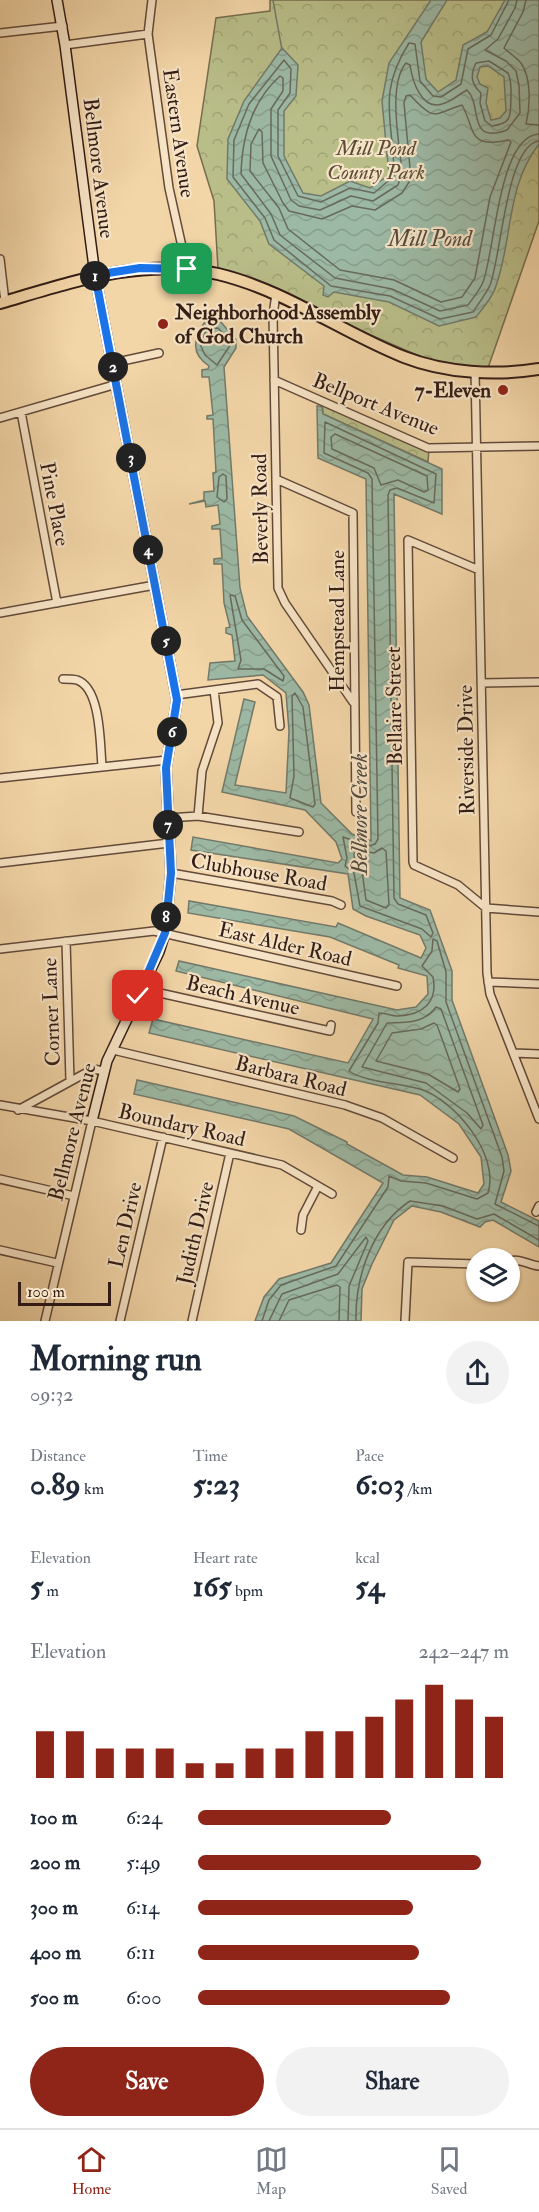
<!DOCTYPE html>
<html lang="en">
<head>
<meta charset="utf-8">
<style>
  body { margin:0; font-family:"IM FELL Double Pica",serif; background:#f2f2f3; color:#1f2937; height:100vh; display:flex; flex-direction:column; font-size:22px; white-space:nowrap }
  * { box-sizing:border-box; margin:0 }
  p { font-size:20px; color:#747a83 }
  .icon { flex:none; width:33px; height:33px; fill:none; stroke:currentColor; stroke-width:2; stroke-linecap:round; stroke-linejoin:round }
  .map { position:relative; height:1321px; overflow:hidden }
  .sheet { display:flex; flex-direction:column; background:#fff; flex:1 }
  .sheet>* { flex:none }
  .buttons { position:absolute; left:466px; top:1248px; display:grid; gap:12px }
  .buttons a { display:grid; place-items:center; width:54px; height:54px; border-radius:50%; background:#fff; box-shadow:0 2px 4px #0004; font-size:30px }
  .scale { position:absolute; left:18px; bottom:15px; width:93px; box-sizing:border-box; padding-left:6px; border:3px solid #321c15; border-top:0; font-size:16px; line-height:21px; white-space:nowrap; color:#321c15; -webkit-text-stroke:4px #f7e4c6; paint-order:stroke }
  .pin { position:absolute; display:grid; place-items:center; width:51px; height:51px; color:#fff; margin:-26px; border-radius:12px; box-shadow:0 3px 9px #0006 }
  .km { position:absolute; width:30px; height:30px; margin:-15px; border-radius:50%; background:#222; color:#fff; font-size:16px; line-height:30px; text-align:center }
  .round { display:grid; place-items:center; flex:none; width:63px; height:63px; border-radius:32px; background:#f2f2f3 }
  .summary { display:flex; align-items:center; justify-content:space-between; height:102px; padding:0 30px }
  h1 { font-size:33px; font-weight:700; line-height:45px }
  .figures { display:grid; grid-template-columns:repeat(3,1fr); gap:9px; height:102px; padding:6px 30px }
  .figures div { display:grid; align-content:center }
  .figures b { font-size:30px; font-weight:700 }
  .figures small { font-size:16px; font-weight:400 }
  .figures p { font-size:16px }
  .chart { height:168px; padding:12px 30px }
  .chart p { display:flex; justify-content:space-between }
  .chart svg { width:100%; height:108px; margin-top:6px; stroke:#8f2418; stroke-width:6 }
  .button { display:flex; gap:12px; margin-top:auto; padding:12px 30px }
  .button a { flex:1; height:69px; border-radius:36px; background:#8f2418; color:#fff; font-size:24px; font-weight:700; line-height:69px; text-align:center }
  .button a+a { background:#f2f2f3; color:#1f2937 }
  ul { padding:0 30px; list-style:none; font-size:20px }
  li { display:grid; grid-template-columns:96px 72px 1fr; align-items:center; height:45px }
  li i { height:15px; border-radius:8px; background:#8f2418 }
  .menu { display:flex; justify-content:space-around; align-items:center; height:84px; border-top:2px solid #e0e1e3; background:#fff; font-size:16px; color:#747a83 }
  .menu a { display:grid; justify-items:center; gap:3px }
  .menu .on { color:#8f2418 }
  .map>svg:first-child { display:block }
  .park { fill:url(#park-crowns); stroke:#766d4f; stroke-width:1.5 }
  .water { fill:url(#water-waves); stroke:#727a6b; stroke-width:1.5; fill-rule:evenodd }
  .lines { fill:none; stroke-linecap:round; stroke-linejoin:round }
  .shore { stroke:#676a5d; stroke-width:1.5 }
  .stream { stroke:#727a6b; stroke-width:1.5 }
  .street-casing { stroke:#624a3a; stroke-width:10 }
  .secondary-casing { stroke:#321c15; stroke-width:12 }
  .primary-casing { stroke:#321c15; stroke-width:14 }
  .street { stroke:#f7e4c6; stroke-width:7 }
  .secondary { stroke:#f7e4c6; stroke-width:9 }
  .primary { stroke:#f3d6a8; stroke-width:10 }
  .route-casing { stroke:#fff; stroke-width:12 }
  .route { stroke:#1a73e8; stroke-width:8 }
  .poi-dot { fill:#8f2418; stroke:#f7e4c6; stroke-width:2 }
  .labels { text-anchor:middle; stroke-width:4.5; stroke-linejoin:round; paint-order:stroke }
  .street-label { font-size:21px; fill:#321c15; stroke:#f7e4c6 }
  .park-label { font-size:21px; font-style:italic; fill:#5a4d38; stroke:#f7e4c6 }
  .poi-label { font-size:21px; font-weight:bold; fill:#321c15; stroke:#f7e4c6; text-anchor:start }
  .water-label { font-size:22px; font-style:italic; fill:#524b40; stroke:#f7e4c6 }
</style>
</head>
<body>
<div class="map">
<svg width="539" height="1321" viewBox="0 0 539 1321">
  <defs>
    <pattern id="park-crowns" width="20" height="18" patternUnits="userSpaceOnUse" patternTransform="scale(1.5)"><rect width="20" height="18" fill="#b9be89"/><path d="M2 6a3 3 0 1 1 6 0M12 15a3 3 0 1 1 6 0" fill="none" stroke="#a0a375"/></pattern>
    <pattern id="water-waves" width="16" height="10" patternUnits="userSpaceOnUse" patternTransform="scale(1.5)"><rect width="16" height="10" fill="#9cb9a5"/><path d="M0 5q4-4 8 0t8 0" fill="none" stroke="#879e8d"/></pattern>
  </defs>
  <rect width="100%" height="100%" fill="#f3d6a8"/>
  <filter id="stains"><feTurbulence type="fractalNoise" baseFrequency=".00333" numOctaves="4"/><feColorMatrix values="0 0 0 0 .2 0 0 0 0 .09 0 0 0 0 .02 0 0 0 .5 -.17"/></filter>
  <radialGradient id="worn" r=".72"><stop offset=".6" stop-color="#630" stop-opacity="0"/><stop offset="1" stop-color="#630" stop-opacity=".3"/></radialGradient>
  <path class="park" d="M270,0H539V221L488,368H463L426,359L218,269L214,201L197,146L216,18L270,11Z
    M322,402L429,449L428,462L323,414Z"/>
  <path class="water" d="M431,0H447L421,42L426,79L438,92L456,80L463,45L487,32L505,0H539V144C506,186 513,238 496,286C493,297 483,308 476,317L439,326L389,302L334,292L328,297L323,295L324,286L269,244L260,221L227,179L228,139L244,101L282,48L298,65L296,96L284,111V156L303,193L321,196L350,181L370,188L389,175L382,101L389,63ZM488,66L504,77L506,111L500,118L491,120L486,103L488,88L480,84L477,77L480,67Z
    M221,322L236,340V348L224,367L240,588L247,616L303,692L309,705L321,803L352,834L371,841L366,479L318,458L317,406L322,407L323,414L442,469V514L394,494L400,898L430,910L452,971V1000L508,1155L511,1171L501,1202L539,1221V1247L493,1220L485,1222L480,1227L441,1212L412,1206L394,1220L372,1264L362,1289L361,1321H255L264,1297L279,1279L331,1263L383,1183L289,1129L134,1094L137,1080L294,1116L347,1142V1144L403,1175L427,1177L478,1193L484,1184L481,1157L459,1124L420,1095L149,1033L153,1019L348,1063L373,1019L176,971L179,961L397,1010L416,1007L428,994L427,976L398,968L399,965L330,937L188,913L189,901L336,927L338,923L421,958L426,948L420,935L366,916L353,909L348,874L191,850L193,837L338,863L342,859L336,842L305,810L222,792L244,699L255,702L235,785L286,793L289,731L286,693L263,675L208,680L210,663L235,661L232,635L226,633V628L230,627L224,603L222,564H214V559L222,558L220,529H212V526L220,524L218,505L206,507L205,501L189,504L204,500V492L214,491L213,473L216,472L213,419H207V416L213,415L209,377H202V370L208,369L209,366C190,353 194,340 204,323Z"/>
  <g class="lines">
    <path class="shore" d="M509,0L491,35L468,49L461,84L441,97L433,96L420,81L415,44L409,43C376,95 394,120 394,176L374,193L350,188L321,202L298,196L278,156V110L290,93L291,69L284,60L249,104L234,140L233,177L265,218L274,240L331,286L390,296L440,319L473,312C478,304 486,294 490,285C501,259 506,145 539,141
      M517,0L515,8L498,39L485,50L506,61L516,71L519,85L520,113L507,130C466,145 483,105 467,90C459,94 451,102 442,104C421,111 412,79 410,65L406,63C387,86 400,145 402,173L398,185L373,201L351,196L320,210L299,206L291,200L271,156V109L283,91V78L280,76C251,102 242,137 241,174L271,214L280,235L335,278L392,289L440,311L468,305C473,298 480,290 483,282C495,252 498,136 539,134
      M526,0L523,12L504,48C509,53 516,57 521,63C532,79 530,108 526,124L539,125
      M489,61L508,73C512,82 511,88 511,98C510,116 513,123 492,126L485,121L480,103L481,93C471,84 470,75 476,63Z
      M410,95C436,123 433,114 462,105C476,130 467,149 508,140L511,142L490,197L475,278L462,297L441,302L394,280L340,270L288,229L279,208L250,171L251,144L259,129L262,132L263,163L283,203L289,211L322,219L352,206L375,210L402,193L411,179L404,103L406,96Z
      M218,328L230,341L229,347L217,365L205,355L200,344L207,329Z
      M325,422L436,474L434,503L397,488L390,490L388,495L394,898L398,904L426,915L433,933L431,937L422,929L360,906L354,873L345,866L347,858L343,837L369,846L375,844L378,839L372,479L368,473L324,453Z
      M335,434L427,476L428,490L424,492L398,480L381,485L374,468L332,449L331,437Z
      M223,474L226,476L227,499L224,502L217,497L219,477Z
      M230,595L235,596L242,620L284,676L283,681L264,669H238L241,660Z
      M295,693L303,707L315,804L313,807L290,798L294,776L292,696Z
      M382,848L386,851L389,905L386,908L366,900L362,871L355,862L354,854L357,850L374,853Z
      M436,1007L441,1009L483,1125L481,1129L467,1113L426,1083L362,1067L387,1023C405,1022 424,1024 436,1007Z
      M434,1023L437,1025L460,1089L458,1092L428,1074L376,1061L392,1033L421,1029Z
      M262,1321L269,1300L281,1285L336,1266L388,1187L389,1176L401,1181L426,1183L477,1199L488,1193C500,1155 455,1100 420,1089C401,1083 364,1082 349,1071L378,1023L379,1013C385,1013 392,1016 398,1016C423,1015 438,1002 433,977L422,966L432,951L433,939L437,941L446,972V1002L502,1157L504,1171L495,1204L539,1226
      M269,1321L282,1294L338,1274L366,1237L368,1241L349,1286L348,1321
      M279,1321L289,1300L337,1285L340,1287L339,1321
      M356,1321C355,1277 372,1226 410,1201L443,1206L477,1219L494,1214L539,1240"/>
    <path class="stream" d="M273,0L282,50"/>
    <g class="street-casing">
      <path id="street" d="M152,0L148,34L169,188L187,269
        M0,33L63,26
        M65,45L148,34
        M0,259L5,302
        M276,294L273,315L278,588L285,603L353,702
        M113,363L159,353
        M475,371L487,973L490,994L539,1119
        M274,380L428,448L539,446
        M21,412L57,603
        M0,418L117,384
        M276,479L353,513L356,812
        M479,570L408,540L413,862L414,865L458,885L486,908L539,912
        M0,613L155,585
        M63,679C67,679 73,679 77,680C101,688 100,744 102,766
        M481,683L539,682
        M176,695L258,684L277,697L280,726
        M0,778L167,760
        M198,816L202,771L218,723L214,690
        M168,818L198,816L299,832
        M0,863L169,843
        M171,873L332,901L341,905
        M66,941L70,1081
        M0,949L154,931L397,986
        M488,982L539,984
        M142,989L330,1031L331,1025
        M113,1050L345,1105L382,1118L453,1158
        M514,1053L539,1054
        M0,1105L92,1121L282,1165L332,1194
        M18,1110L93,1069L104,1071
        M0,1179L74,1196
        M536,1212L539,1206
        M301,1230L303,1215L318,1186
        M0,1250L57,1263
        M510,1261C521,1258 528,1265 539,1266
        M45,1321L92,1121
        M120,1321L163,1137
        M192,1321L230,1153
        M405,1321L408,1262L477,1264"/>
    </g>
    <g class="secondary-casing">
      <path id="secondary" d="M57,0L65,45L95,275L177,700L166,768L171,873L165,933L159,952L107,1061L92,1121"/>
    </g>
    <g class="primary-casing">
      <path id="primary" d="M0,303C72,282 142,257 218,274C285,290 341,332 404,357C445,373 496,376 539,369"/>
    </g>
    <use href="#street" class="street"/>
    <use href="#secondary" class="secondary"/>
    <use href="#primary" class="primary"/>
  </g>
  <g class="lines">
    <g class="route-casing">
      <path id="route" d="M138,996L165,933L171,873L166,768L177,700L95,275L140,268L187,269"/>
    </g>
    <use href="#route" class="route"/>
  </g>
  <g class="poi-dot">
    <circle cx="163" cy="324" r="6"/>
    <circle cx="503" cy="390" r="6"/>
  </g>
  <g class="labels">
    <g class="street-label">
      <text transform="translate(179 133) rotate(82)" y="7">Eastern Avenue</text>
      <text transform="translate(99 168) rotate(83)" y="7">Bellmore Avenue</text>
      <text transform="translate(376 404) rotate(22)" y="7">Bellport Avenue</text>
      <text transform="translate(55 504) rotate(79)" y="7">Pine Place</text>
      <text transform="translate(260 509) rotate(-91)" y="7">Beverly Road</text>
      <text transform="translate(337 621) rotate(-90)" y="7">Hempstead Lane</text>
      <text transform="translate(394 706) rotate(-91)" y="7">Bellaire Street</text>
      <text transform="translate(466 750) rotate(-91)" y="7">Riverside Drive</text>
      <text transform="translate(259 872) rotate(10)" y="7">Clubhouse Road</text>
      <text transform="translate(285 944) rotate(13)" y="7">East Alder Road</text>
      <text transform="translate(243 995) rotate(13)" y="7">Beach Avenue</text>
      <text transform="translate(51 1012) rotate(-92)" y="7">Corner Lane</text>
      <text transform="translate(291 1076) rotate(14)" y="7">Barbara Road</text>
      <text transform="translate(182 1125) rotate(13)" y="7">Boundary Road</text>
      <text transform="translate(72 1132) rotate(-76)" y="7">Bellmore Avenue</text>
      <text transform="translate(125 1225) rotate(-77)" y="7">Len Drive</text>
      <text transform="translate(195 1233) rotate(-77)" y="7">Judith Drive</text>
    </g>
    <g class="park-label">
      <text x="376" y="155">Mill Pond<tspan x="376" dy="24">County Park</tspan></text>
    </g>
    <g class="poi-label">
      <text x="175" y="319">Neighborhood Assembly<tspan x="175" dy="24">of God Church</tspan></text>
      <text x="491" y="397" text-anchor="end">7-Eleven</text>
    </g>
    <g class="water-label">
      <text x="430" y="246">Mill Pond</text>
      <text transform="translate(359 814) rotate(-90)" y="8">Bellmore Creek</text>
    </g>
  </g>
  <rect width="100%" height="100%" filter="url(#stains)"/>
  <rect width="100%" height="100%" fill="url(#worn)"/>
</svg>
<div class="buttons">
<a><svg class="icon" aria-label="layers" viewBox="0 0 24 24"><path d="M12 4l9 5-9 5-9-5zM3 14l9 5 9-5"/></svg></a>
</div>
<div class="scale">100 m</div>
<div class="pin" style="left:187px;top:269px;background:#1e9e55"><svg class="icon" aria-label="arrive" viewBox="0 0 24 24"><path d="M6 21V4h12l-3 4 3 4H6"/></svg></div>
<div class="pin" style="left:138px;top:996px;background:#d93025"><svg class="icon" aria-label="check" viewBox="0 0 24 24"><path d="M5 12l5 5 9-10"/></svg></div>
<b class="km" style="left:95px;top:276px">1</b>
<b class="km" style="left:113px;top:367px">2</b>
<b class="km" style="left:131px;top:458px">3</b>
<b class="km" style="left:148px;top:550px">4</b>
<b class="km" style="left:166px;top:641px">5</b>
<b class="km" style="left:172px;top:732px">6</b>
<b class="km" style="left:168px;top:825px">7</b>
<b class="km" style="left:166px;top:917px">8</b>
</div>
<section class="sheet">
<div class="summary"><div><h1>Morning run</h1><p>09:32</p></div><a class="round"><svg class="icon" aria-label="share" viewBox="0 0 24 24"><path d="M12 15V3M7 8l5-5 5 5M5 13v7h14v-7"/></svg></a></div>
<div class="figures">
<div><p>Distance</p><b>0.89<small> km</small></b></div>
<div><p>Time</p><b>5:23</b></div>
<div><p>Pace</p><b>6:03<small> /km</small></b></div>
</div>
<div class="figures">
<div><p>Elevation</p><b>5<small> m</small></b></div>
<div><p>Heart rate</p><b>165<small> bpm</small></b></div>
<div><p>kcal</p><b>54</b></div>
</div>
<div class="chart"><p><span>Elevation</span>242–247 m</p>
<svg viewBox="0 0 160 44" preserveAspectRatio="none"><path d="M5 44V25M15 44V25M25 44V32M35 44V32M45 44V32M55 44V38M65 44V38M75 44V32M85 44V32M95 44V25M105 44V25M115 44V19M125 44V12M135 44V6M145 44V12M155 44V19"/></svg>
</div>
<ul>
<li><b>100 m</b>6:24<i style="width:62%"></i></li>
<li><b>200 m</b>5:49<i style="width:91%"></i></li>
<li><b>300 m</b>6:14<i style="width:69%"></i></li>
<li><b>400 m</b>6:11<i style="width:71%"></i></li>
<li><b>500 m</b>6:00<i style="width:81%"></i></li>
</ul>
<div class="button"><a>Save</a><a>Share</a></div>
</section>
<nav class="menu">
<a class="on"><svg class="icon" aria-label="home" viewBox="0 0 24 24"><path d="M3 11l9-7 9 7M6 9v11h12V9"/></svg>Home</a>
<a><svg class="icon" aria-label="map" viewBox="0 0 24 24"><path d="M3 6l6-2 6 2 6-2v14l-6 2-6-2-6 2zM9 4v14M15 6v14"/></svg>Map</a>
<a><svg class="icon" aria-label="saved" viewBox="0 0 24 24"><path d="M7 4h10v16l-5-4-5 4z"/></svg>Saved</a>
</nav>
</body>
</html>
